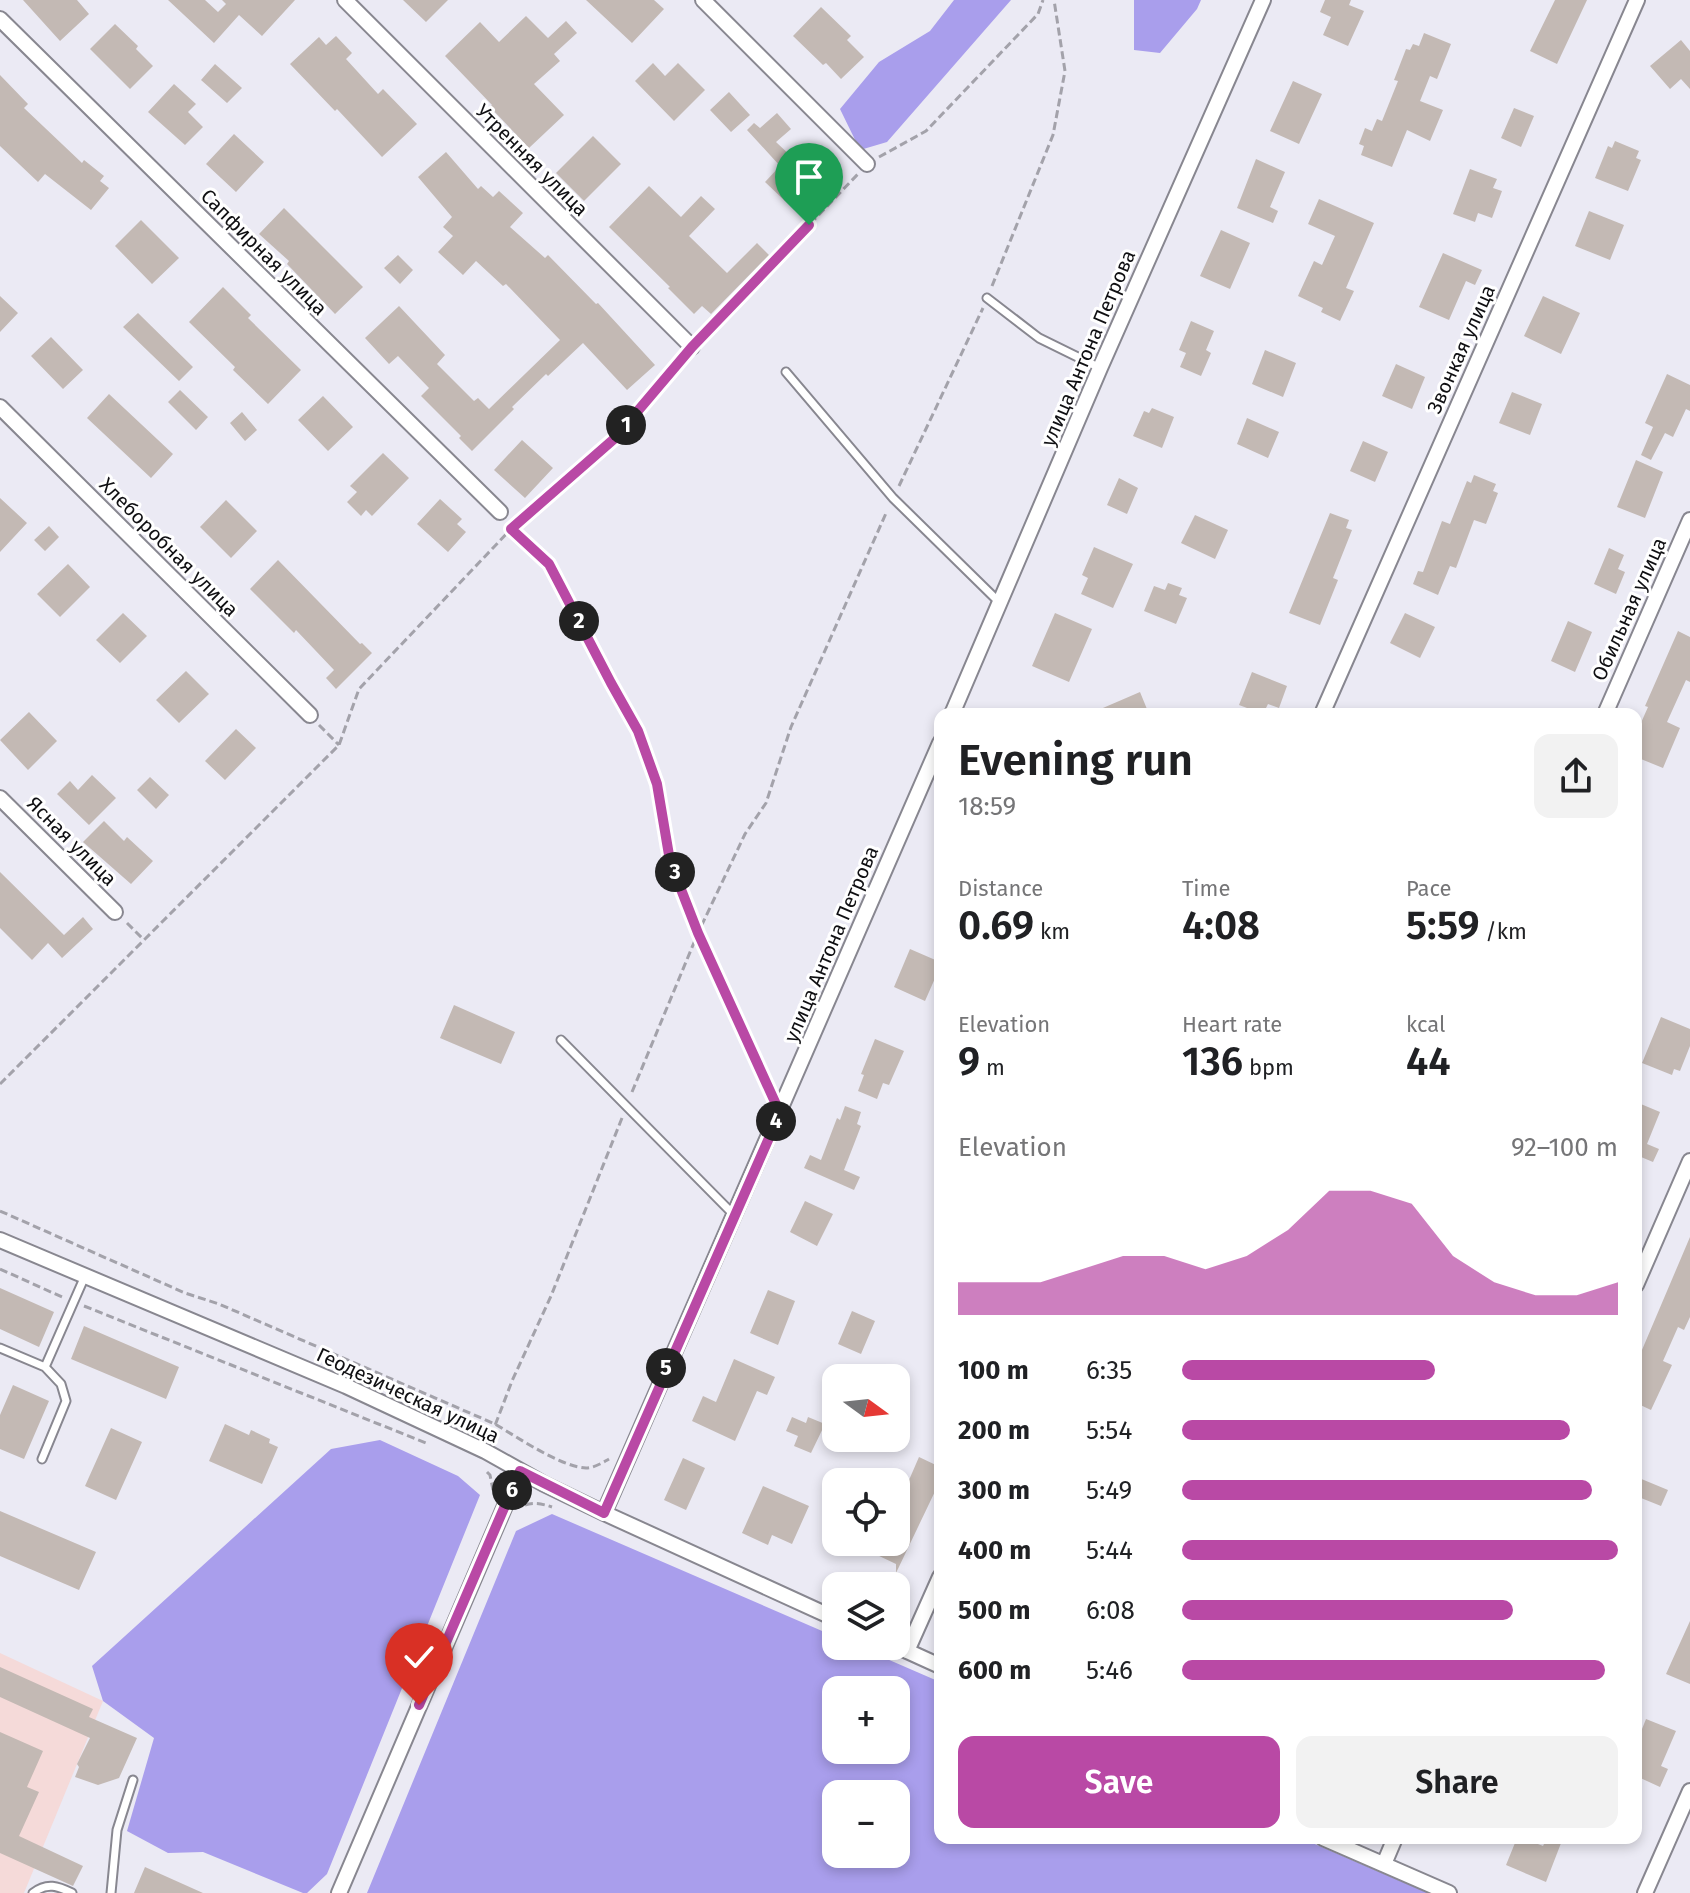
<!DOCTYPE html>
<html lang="en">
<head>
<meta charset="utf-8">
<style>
  body { margin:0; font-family:"Fira Sans",sans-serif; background:#f2f2f2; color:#202124; height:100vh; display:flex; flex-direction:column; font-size:30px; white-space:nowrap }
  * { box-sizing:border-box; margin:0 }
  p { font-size:26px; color:#757577 }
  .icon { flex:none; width:44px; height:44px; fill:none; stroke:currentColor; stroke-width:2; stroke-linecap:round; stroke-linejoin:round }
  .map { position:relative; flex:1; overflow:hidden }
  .drawer { position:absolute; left:934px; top:708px; width:708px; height:1136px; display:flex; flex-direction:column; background:#fff; border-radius:16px; box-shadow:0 4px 12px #0003 }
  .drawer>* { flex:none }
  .needle { width:52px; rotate:105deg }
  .controls { position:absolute; left:822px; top:1364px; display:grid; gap:16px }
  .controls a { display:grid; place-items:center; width:88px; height:88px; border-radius:16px; background:#fff; box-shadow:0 4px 12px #0003; font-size:40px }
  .pin { position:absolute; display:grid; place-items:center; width:68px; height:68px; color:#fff; margin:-82px -34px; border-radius:50% 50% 50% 0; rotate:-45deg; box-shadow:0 0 8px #0007 }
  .pin .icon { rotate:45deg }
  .km { position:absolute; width:40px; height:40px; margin:-20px; border-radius:50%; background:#222; color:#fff; font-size:22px; line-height:40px; text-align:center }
  .round { display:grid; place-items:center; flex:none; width:84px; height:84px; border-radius:16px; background:#f2f2f2 }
  .summary { display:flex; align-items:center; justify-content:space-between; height:136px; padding:0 24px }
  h1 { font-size:44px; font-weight:600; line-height:60px }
  .metrics { display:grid; grid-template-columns:repeat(3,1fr); gap:12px; height:136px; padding:8px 24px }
  .metrics div { display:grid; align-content:center }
  .metrics b { font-size:40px; font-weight:600 }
  .metrics small { font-size:22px; font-weight:400 }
  .metrics p { font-size:22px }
  .chart { height:224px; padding:16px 24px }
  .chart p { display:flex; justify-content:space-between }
  .chart svg { width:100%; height:144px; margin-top:8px; fill:#b949a5; opacity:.7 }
  .button { display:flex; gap:16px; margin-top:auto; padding:16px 24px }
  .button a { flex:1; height:92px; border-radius:16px; background:#b949a5; color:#fff; font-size:32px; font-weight:600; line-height:92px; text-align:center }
  .button a+a { background:#f2f2f2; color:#202124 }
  ul { padding:0 24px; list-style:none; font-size:26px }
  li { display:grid; grid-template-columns:128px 96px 1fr; align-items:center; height:60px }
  li i { height:20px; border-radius:10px; background:#b949a5 }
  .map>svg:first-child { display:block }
  .industrial { fill:#f5dad9 }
  .forest { fill:#a99eec; fill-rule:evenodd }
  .building { fill:#c3b9b4 }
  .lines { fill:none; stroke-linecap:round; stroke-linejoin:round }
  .service-casing { stroke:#888790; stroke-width:11 }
  .minor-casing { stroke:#888790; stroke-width:18 }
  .path { stroke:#a3a2aa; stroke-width:3; stroke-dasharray:8 4; stroke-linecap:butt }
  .service { stroke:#fff; stroke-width:7 }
  .minor { stroke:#fff; stroke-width:14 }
  .route-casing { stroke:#fff; stroke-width:16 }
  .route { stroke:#b949a5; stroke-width:10 }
  .labels { text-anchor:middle; stroke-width:6; stroke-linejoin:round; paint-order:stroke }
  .street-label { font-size:20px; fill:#0f0f12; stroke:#fff }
</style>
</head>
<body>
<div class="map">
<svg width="1690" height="1893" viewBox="0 0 1690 1893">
  <rect width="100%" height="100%" fill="#ebeaf4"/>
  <path class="industrial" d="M0,1653L103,1701L24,1893H0Z"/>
  <path class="forest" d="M954,0H1011L887,142L860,150L840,109L879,62L930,31Z
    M1134,0H1201L1197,9L1160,53L1134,50Z
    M380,1440L458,1476L480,1495L327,1874L307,1893H303L203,1852L168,1853L127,1831L154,1738L103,1701L92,1666L331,1449Z
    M552,1514L836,1637V1646H857L940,1682V1838H1301L1428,1893H367L516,1531ZM836,1690H896V1750H836ZM836,1794H896V1854H836Z"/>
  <path class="building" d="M23,0H77L89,14L60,41Z
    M168,0H205L218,12L226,4L222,0H295L262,36L239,15L214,43Z
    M403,0H448L426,22Z
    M586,0H654L664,9L632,43Z
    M1325,0H1351L1349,5L1364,11L1348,46L1323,35L1331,17L1320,12Z
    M1555,0H1587L1557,64L1530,51Z
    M821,7L851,36L847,40L864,57L841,79L826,63L823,65L793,36Z
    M526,16L548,38L566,21L577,33L554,54L560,61L534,84L564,115L529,148L490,107L492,105L445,56L480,22L499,42Z
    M115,24L138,46L136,49L153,66L130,89L90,49Z
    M1424,33L1451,44L1437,79L1430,76L1420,101L1443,110L1430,141L1407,130L1392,167L1361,155L1364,146L1359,144L1365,128L1372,131L1377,119L1382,121L1398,81L1394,80L1406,49L1410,50L1413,44L1419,46Z
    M336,36L352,53L346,59L378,94L383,89L417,124L382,157L337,109L335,111L290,64L319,37L326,45Z
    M1681,40L1690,51V89L1681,79L1670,89L1650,66Z
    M653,63L665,76L678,63L705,90L674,121L635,81Z
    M215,64L242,88L227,103L201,80Z
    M0,75L28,104L24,108L82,163L84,160L104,176L100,181L109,188L91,210L45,174L38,182L0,146Z
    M1293,81L1322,94L1299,144L1270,131Z
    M174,84L196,104L188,112L203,127L185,145L148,112Z
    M729,92L750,115L731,132L710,110Z
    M1514,108L1534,116L1521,147L1501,138Z
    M777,113L791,129L776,142L810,174L785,201L765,182L780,166L747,130L754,123L760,128Z
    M234,134L264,162L236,192L206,164Z
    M593,136L621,164L584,201L556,173Z
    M1615,141L1639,151L1636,158L1641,160L1628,191L1595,178L1608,146L1612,148Z
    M446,152L478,189L481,186L493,197L499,191L523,213L510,227L545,258L548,255L596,304L598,303L655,365L627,390L583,343L548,376L546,374L512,407L514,409L472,451L459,438L461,436L421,396L429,388L398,356L389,364L365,338L399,306L445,355L437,364L474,401L478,398L489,409L560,340L506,284L503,286L476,261L463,275L438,252L453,236L443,227L452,217L418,177Z
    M1256,159L1285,172L1270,207L1278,211L1273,223L1237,208Z
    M1470,169L1497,179L1493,188L1502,191L1492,218L1478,213L1475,222L1453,214Z
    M649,186L681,217L701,196L715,209L689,236L727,273L757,243L769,255L711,314L702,306L694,314L668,288L670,287L609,227Z
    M1319,199L1374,223L1346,288L1354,291L1340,321L1321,312L1323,308L1298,296L1314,261L1322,265L1335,236L1308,224Z
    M284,208L363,287L335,314L287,264L289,261L259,234Z
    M1589,211L1624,225L1610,260L1575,246Z
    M141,220L179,258L152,284L115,246Z
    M1221,230L1250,243L1230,289L1200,276Z
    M1443,253L1482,270L1475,285L1466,281L1449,320L1419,307Z
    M398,255L413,270L400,284L384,268Z
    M223,287L251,315L248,318L301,370L268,404L233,370L235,367L189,322Z
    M0,296L18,313L0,332Z
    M1543,296L1580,313L1561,354L1524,336Z
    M138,313L193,367L179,381L123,327Z
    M1191,321L1214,331L1206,350L1211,353L1201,376L1180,367L1186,353L1179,350Z
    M51,337L83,370L63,389L31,356Z
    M1265,350L1296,363L1283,397L1252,384Z
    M1396,364L1425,377L1412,409L1382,396Z
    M1667,374L1690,385V411L1686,409L1673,437L1665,433L1651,460L1641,455L1653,427L1645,423Z
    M180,390L208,417L196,430L168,402Z
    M1512,392L1542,404L1530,435L1499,423Z
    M109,394L173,454L151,478L87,418Z
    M323,396L353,427L328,451L298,420Z
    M1152,408L1174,417L1162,448L1133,436L1144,411L1149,413Z
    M242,412L257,430L245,441L230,423Z
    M1247,418L1279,432L1268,458L1237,444Z
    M522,440L553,468L525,498L494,470Z
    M1363,441L1388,452L1375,482L1350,471Z
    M383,453L409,478L372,516L366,510L361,516L347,502L357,492L350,486Z
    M1636,460L1663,472L1645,518L1617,507Z
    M1474,475L1496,484L1493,491L1498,493L1486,524L1474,520L1456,568L1450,566L1438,595L1413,584L1418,571L1423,572L1442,521L1450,524L1467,481L1471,483Z
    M1119,478L1138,488L1127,514L1107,505Z
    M0,498L27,523L0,552Z
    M440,499L462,519L457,524L466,532L448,552L417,524Z
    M226,500L257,531L231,558L200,527Z
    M1330,513L1349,520L1346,528L1352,530L1333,578L1338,580L1320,625L1289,613Z
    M1195,515L1228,530L1215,559L1181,543Z
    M49,526L59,537L45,551L34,540Z
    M1094,547L1133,564L1113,608L1081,594L1088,578L1082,575Z
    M1609,548L1624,555L1618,569L1625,572L1616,594L1594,584Z
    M278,560L360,644L362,643L372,653L336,689L326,678L334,670L296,630L294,633L250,589Z
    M68,564L90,587L60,617L37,594Z
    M1168,583L1182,588L1179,595L1187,598L1176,624L1144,611L1154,586L1165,590Z
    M123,613L147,636L120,663L96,640Z
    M1055,613L1092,629L1069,682L1032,666Z
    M1405,613L1435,627L1420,658L1390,643Z
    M1568,621L1592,632L1575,672L1551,661Z
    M1678,631L1690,637V682L1686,680L1667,722L1680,728L1663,768L1636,757V734L1648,707L1645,706Z
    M186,671L209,694L179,723L156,700Z
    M1252,672L1287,686L1279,708L1268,704L1263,714L1239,705Z
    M1140,692L1149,714H1089Z
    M29,712L57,741L28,770L0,740Z
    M236,729L256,748L225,780L205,761Z
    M92,775L116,798L89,825L57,794L70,781L78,790Z
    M150,777L169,795L156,809L137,790Z
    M104,821L124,841L127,837L153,861L131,884L83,842Z
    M0,872L64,935L83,917L93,929L62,958L48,943L32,960L0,928Z
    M910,949L940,962V967L925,1001L894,987Z
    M454,1005L515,1032L501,1064L440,1038Z
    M1661,1017L1690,1029V1046L1680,1071L1674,1069L1672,1075L1642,1063Z
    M875,1039L904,1051L889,1085L883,1083L877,1099L858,1091L864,1075L861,1074Z
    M1636,1102L1660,1112L1647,1144L1659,1149L1653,1162L1641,1157L1636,1169Z
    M845,1106L861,1112L857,1124L861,1126L844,1170L860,1177L854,1190L804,1168L810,1155L821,1160L837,1118L840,1120Z
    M805,1201L833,1214L817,1246L790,1232Z
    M1690,1237V1317L1684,1330L1678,1327L1663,1361L1672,1365L1651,1410L1636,1403V1364Z
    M0,1288L54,1312L39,1347L0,1329Z
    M768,1290L795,1301L778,1345L750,1333Z
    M852,1311L875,1321L861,1354L838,1344Z
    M84,1326L179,1367L166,1399L71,1359Z
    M734,1359L775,1377L767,1395L757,1391L735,1441L692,1421L703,1396L716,1402Z
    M13,1385L49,1401L24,1459L0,1449V1415Z
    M792,1417L806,1423L808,1417L825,1424L811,1453L794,1446L798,1436L786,1431Z
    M225,1424L249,1435L251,1430L270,1439L269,1443L278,1447L262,1484L209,1461Z
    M111,1428L142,1442L116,1500L85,1486Z
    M919,1457L940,1467V1481L896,1573V1564L875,1554L880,1542H896V1510Z
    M683,1458L705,1468L686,1510L664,1500Z
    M1639,1478L1668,1490L1661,1506L1636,1496V1486Z
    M763,1486L809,1506L792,1544L772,1535L768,1545L742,1533Z
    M0,1511L96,1552L79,1590L0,1556Z
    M1690,1621V1684L1666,1674Z
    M0,1667L93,1709L89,1717L137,1738L119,1778L98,1785L75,1777L79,1767L77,1764L90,1738L0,1697Z
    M1646,1719L1676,1731L1661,1766L1668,1769L1660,1787L1636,1776V1744Z
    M0,1732L43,1751L27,1787L39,1792L19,1836L83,1866L73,1886L0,1853Z
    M1517,1838H1523L1543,1846L1547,1838H1563L1546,1882L1506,1865Z
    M145,1867L203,1893H134Z"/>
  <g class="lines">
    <g class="service-casing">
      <path id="service" d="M987,298L1039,338L1100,368
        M786,372L893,498L999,602
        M561,1040L733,1214
        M0,1348L45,1367L85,1276
        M42,1459L66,1401L61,1384L45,1367
        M33,1893C47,1882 58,1886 72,1893
        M111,1893L117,1830L133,1780"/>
    </g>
    <g class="minor-casing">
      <path id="minor" d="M345,0L692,347
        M703,0L867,164
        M0,19L500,512
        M0,407L310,715
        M952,714L1100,368L1263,0
        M1322,714L1637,0
        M1605,714L1690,520
        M0,798L115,912
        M0,1240L346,1386L485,1451L544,1484L604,1513L836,1619
        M1636,1285L1690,1161
        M604,1513L940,743
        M896,1646L940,1666
        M907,1651L940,1577
        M1323,1838L1449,1893
        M1384,1864L1395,1838
        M339,1893L520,1471
        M1645,1893L1690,1791"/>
    </g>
    <path class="path" d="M879,157L926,131L1038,14L1043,0
      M992,286L1053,135L1065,71L1054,0
      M702,336L858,174
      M899,486L983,308
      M508,524L511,529L549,564L611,683L638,731L657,784L670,861L698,933L770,1092
      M319,725L339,745
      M127,923L144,940
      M0,1084L339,745L359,689L511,529L614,439L681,360
      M632,1092L698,933L745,834L766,803L791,727L887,511
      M0,1211L185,1293L219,1304L495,1424C517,1437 561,1467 586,1468C594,1468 602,1463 609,1459
      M0,1269L62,1297
      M84,1306L426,1443
      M491,1436L512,1381L551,1296L622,1118
      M487,1472L490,1475L493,1490
      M525,1505C534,1502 543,1504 552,1507"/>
    <use href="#service" class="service"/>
    <use href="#minor" class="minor"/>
  </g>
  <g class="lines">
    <g class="route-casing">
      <path id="route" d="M419,1705L520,1471L604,1513L780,1113L698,933L670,861L657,784L638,731L611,683L549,564L511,529L614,439L692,347L809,225"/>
    </g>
    <use href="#route" class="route"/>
  </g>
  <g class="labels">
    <g class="street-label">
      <text transform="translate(532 160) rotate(45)" y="7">Утренняя улица</text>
      <text transform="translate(264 252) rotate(45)" y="7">Сапфирная улица</text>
      <text transform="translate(1088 348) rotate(-67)" y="7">улица Антона Петрова</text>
      <text transform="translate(1461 349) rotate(-66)" y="7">Звонкая улица</text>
      <text transform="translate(169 547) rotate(45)" y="7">Хлеборобная улица</text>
      <text transform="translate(1629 609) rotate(-66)" y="7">Обильная улица</text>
      <text transform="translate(72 841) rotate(45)" y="7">Ясная улица</text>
      <text transform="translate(831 944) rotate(-67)" y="7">улица Антона Петрова</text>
      <text transform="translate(408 1395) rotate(25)" y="7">Геодезическая улица</text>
    </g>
  </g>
</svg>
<div class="controls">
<a><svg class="needle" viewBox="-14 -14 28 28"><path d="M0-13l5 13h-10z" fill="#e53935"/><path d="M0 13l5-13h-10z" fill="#757577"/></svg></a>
<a><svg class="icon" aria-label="locate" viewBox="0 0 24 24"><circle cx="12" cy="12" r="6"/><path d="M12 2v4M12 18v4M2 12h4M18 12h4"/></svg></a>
<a><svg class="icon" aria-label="layers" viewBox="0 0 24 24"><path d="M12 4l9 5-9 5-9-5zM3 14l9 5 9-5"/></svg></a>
<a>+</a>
<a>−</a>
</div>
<div class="pin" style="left:809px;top:225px;background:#1e9e55"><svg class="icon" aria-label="arrive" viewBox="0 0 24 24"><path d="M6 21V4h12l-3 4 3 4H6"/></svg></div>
<div class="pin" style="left:419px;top:1705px;background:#d93025"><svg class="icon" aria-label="check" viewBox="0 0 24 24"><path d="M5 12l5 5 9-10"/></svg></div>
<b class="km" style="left:626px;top:425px">1</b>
<b class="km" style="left:579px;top:621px">2</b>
<b class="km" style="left:675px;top:872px">3</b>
<b class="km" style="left:776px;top:1121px">4</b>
<b class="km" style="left:666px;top:1368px">5</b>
<b class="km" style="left:512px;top:1490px">6</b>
<section class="drawer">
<div class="summary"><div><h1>Evening run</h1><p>18:59</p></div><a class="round"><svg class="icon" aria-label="share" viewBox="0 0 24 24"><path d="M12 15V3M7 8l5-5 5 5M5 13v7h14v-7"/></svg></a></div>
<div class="metrics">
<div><p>Distance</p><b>0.69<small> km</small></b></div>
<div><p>Time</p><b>4:08</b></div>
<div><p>Pace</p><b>5:59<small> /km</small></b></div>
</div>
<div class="metrics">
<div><p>Elevation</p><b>9<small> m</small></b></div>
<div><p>Heart rate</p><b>136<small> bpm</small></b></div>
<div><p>kcal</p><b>44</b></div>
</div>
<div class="chart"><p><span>Elevation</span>92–100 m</p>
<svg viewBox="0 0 160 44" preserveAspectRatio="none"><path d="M0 44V34L10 34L20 34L30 30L40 26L50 26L60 30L70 26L80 18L90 6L100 6L110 10L120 26L130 34L140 38L150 38L160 34V44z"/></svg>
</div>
<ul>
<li><b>100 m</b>6:35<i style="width:58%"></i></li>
<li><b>200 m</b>5:54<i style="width:89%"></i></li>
<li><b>300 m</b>5:49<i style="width:94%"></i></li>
<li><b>400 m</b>5:44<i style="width:100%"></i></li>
<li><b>500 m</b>6:08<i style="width:76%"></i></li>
<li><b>600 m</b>5:46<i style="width:97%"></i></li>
</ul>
<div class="button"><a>Save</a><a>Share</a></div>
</section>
</div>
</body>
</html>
